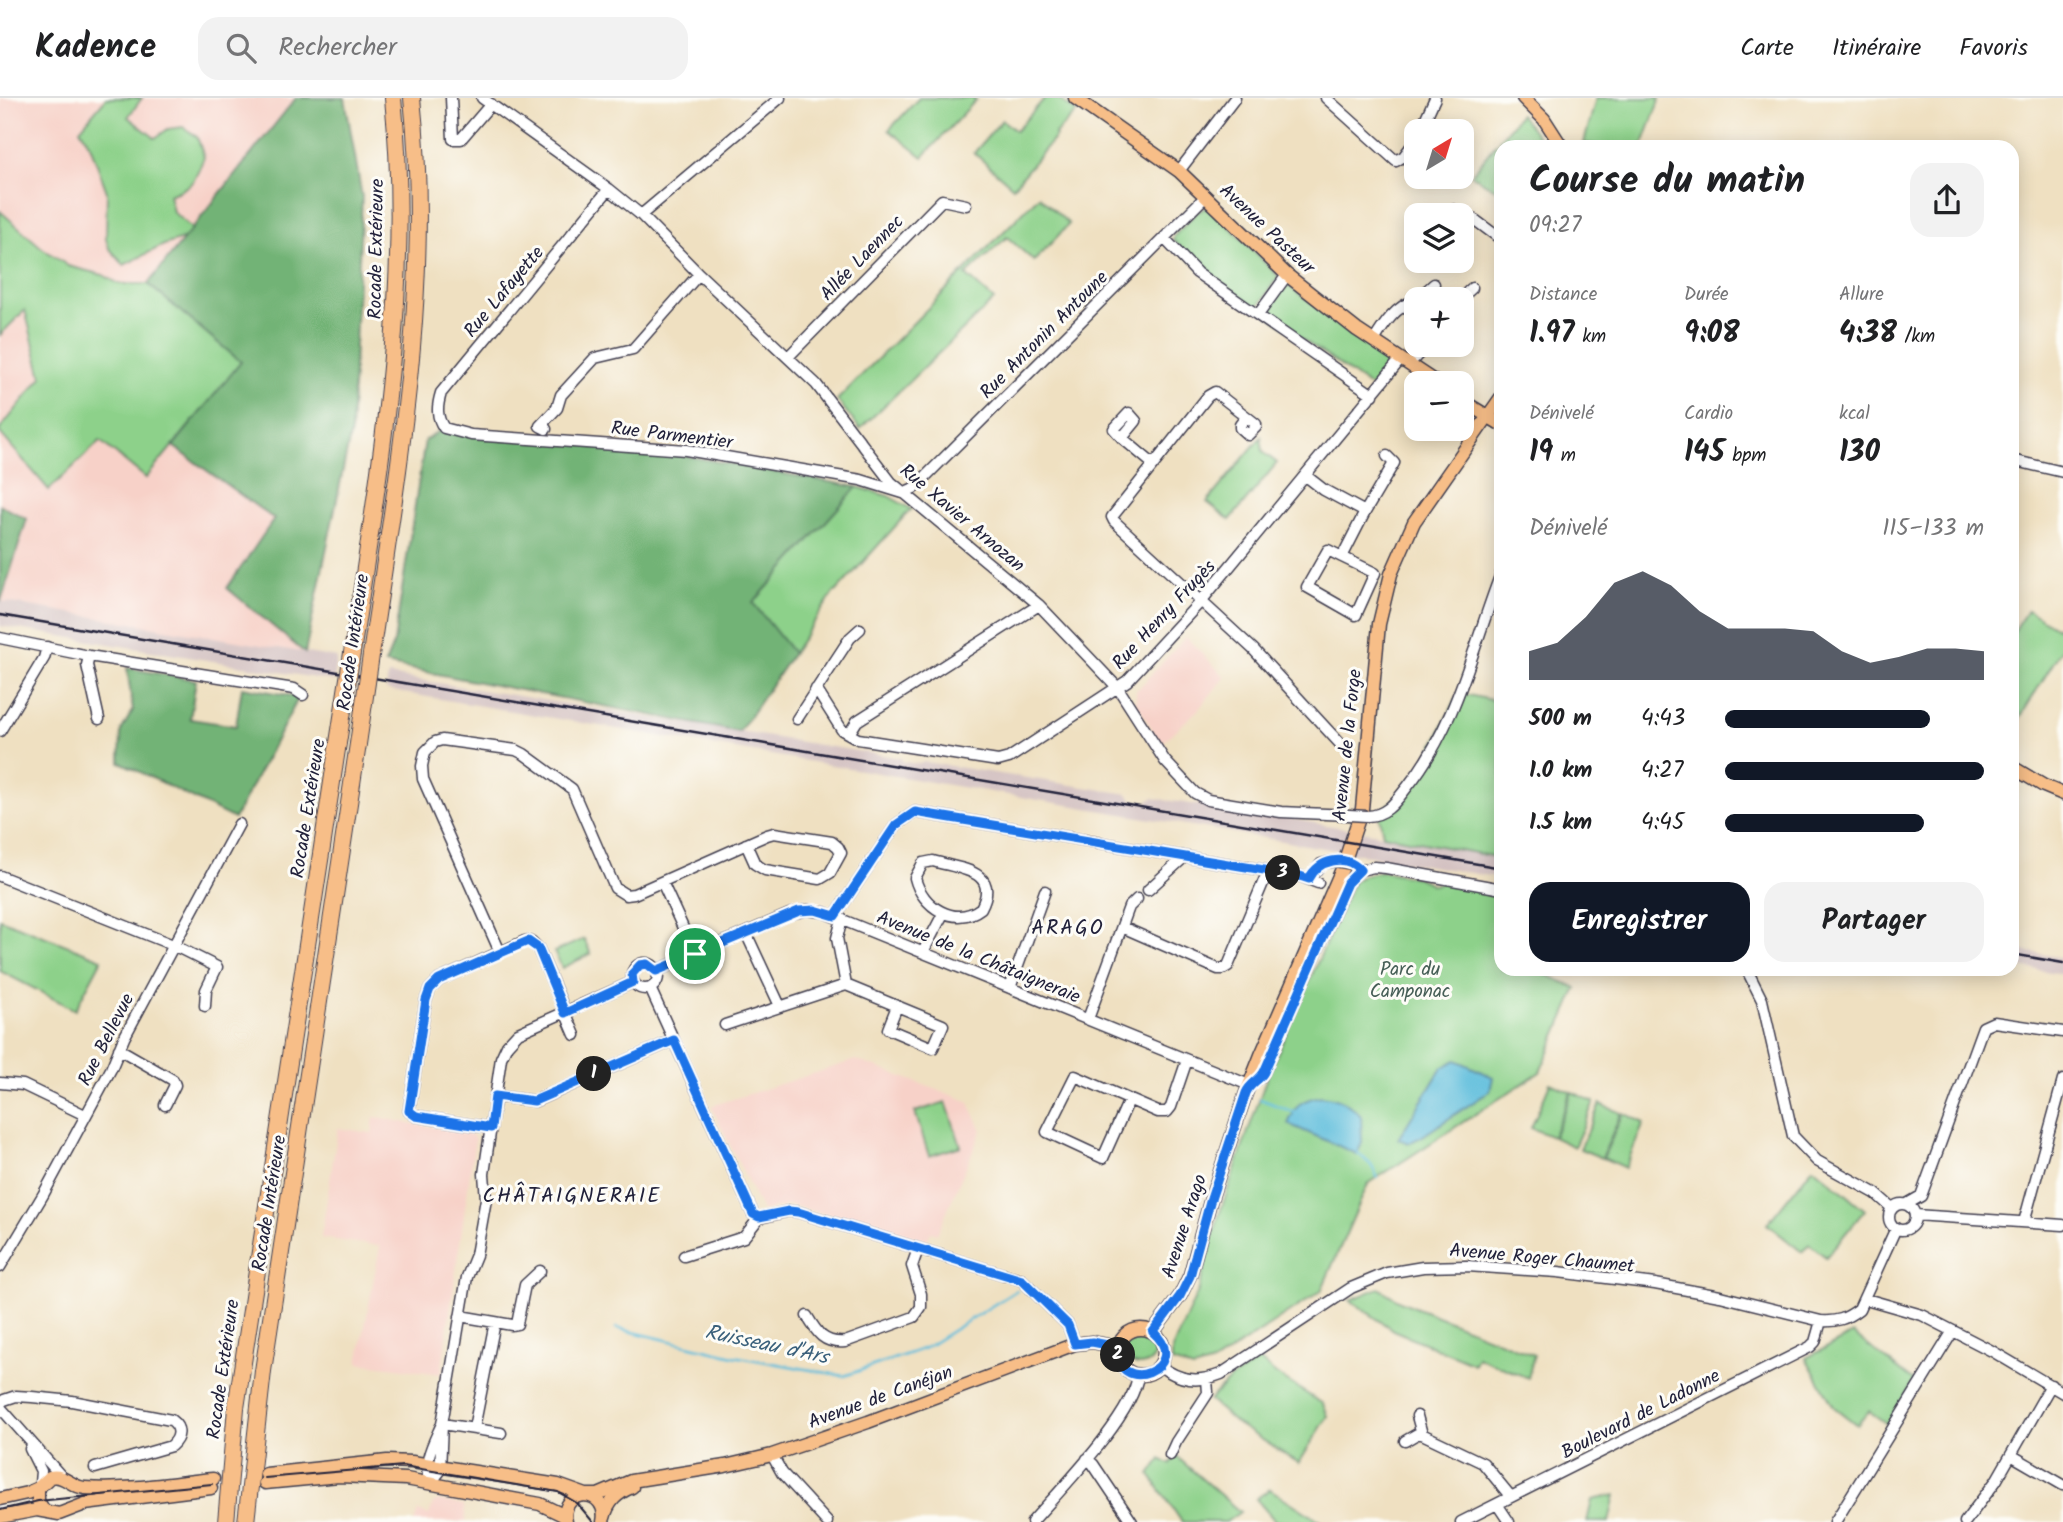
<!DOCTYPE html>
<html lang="fr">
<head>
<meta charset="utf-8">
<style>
  body { margin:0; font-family:Kalam,sans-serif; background:#f2f2f2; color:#202124; height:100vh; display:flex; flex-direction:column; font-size:26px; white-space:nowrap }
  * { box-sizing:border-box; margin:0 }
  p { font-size:23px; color:#757577 }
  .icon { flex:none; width:38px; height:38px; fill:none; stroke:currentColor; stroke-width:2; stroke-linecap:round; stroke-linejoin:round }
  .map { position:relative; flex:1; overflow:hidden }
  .details { position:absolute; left:1494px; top:42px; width:525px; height:836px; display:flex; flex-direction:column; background:#fff; border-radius:21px; box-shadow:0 4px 18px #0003 }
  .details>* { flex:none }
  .needle { width:46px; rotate:38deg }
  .tools { position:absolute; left:1404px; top:21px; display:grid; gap:14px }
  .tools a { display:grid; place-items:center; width:70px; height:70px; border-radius:14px; background:#fff; box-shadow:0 4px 18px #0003; font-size:35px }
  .pin { position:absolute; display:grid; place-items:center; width:60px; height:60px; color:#fff; margin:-30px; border:4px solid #fff; border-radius:50%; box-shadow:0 2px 7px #0007 }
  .km { position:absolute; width:35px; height:35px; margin:-18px; border-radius:50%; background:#222; color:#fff; font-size:19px; line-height:35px; text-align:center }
  .round { display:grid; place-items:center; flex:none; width:74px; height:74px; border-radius:21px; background:#f2f2f2 }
  .headline { display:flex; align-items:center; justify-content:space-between; height:119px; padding:0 35px }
  h1 { font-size:38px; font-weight:600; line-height:52px }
  .stats { display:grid; grid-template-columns:repeat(3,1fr); gap:10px; height:119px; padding:7px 35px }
  .stats div { display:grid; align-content:center }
  .stats b { font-size:30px; font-weight:600 }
  .stats small { font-size:19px; font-weight:400 }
  .stats p { font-size:19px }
  .chart { height:196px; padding:14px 35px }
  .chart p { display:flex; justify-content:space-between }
  .chart svg { width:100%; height:126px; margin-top:7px; fill:#111827; opacity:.7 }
  .button { display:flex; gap:14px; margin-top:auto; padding:14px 35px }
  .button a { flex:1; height:80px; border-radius:21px; background:#111827; color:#fff; font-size:28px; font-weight:600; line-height:80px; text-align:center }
  .button a+a { background:#f2f2f2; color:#202124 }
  ul { padding:0 35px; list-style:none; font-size:23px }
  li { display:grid; grid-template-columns:112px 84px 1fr; align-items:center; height:52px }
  li i { height:18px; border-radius:9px; background:#111827 }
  header { display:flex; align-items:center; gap:42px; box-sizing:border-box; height:98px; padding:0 35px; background:#fff; border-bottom:2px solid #e0e0e0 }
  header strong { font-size:33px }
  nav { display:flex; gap:38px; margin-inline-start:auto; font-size:24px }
  .search { width:490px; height:63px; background:#f2f2f2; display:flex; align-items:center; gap:18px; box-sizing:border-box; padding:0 24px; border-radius:21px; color:#757577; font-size:26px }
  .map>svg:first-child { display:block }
  .built { fill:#f7d1c8 }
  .industrial { fill:#d2bfc0 }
  .green { fill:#8dd18a; stroke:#587a62; stroke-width:2; fill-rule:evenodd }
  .forest { fill:#72b376; stroke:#4a6a58; stroke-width:2 }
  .water { fill:#5dbddc; stroke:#40708c; stroke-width:2 }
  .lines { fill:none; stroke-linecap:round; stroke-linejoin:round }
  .stream { stroke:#5dbddc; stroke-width:2.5 }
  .minor-casing { stroke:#413e4f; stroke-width:13 }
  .major-casing { stroke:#413e4f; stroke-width:15 }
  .highway-casing { stroke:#413e4f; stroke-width:18 }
  .minor { stroke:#fff; stroke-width:10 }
  .major { stroke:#f7be88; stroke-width:12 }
  .highway { stroke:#f7be88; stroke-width:16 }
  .tram { stroke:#22223b; stroke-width:2 }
  .rail { stroke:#22223b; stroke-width:2.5 }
  .minor-bridge-casing { stroke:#413e4f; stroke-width:13; stroke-linecap:butt }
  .highway-bridge-casing { stroke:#413e4f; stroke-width:18; stroke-linecap:butt }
  .minor-bridge { stroke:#fff; stroke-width:10 }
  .highway-bridge { stroke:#f7be88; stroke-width:16 }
  .route-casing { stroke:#fff; stroke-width:14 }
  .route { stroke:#1a73e8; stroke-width:9 }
  .labels { text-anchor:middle; stroke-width:6; stroke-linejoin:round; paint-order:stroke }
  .street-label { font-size:19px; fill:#22223b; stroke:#fdfcf7 }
  .park-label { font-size:19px; fill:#475f57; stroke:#fdfcf7 }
  .neighbourhood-label { font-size:21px; letter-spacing:2px; fill:#22223b; stroke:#fdfcf7 }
  .water-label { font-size:21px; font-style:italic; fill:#3a607b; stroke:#fdfcf7 }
</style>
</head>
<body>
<header>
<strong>Kadence</strong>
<div class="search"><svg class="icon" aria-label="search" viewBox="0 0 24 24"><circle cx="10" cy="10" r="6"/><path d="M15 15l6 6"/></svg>Rechercher</div>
<nav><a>Carte</a><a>Itinéraire</a><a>Favoris</a></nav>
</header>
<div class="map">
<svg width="2063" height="1424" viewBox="0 0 2063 1424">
  <rect width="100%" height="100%" fill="#fdfcf7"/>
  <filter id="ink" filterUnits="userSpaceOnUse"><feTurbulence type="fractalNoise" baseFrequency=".0143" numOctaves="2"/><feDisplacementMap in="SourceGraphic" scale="14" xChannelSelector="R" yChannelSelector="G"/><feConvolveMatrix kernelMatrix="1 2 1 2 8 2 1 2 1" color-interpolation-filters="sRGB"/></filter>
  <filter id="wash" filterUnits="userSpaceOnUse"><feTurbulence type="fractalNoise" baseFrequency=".00686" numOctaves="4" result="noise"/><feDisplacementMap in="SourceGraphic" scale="28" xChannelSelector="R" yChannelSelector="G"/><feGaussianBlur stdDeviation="1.57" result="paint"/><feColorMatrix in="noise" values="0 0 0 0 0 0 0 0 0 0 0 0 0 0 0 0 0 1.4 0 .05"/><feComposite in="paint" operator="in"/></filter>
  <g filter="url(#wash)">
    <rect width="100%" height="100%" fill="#efe0c1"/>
    <path class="built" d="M0,0H345L362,99L351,333L305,555L0,503Z
      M1186,539L1225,579L1198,612L1161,646L1136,605V593Z
      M856,962L968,1003L982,1032L937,1136L931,1134L927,1142L790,1107L762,1113L711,1008Z
      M374,1019L470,1035L475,1041L441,1276L358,1265L380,1148L321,1140L338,1030L372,1035Z
      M438,1402L464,1407L466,1424H414L418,1413L429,1417L433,1406Z"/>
    <path class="industrial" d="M0,503L337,560L334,583L0,528Z
      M388,577L900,660L904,664L919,666L925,664L1128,696L1133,702L1146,704L1153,700L1197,707L1202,705L1383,737L1501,760V780L386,592Z
      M2013,851L2063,860V876L2013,868Z"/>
    <path class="green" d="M106,0H142L128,19L155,40L168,31L183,29L197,39L204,59C195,83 194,88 169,97L173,114L198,136L164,147L124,167L109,150L106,141L107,94L90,47L80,31Z
      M919,0H973L976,2L923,59L889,32Z
      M1045,0H1057L1077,14L1055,36L1056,38L1013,89L974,55L1002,22L1016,33Z
      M1596,0H1660L1642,49H1605L1584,45Z
      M1520,16L1546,49H1502L1501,94L1471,77Z
      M1039,98L1069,126L1034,163L1007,139L966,177L994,202L860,331L837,302Z
      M1209,108L1278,178V184L1275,183L1258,209L1254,208L1201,172L1173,142L1174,138L1197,114Z
      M0,113L41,149L68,168L103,177L119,186H148L242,264L146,380L100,343L49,392L0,335V331L42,279L25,212L0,237Z
      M1286,186L1390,263V265L1373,288H1369L1267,216Z
      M1261,339L1263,354L1277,365L1230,422L1207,404Z
      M857,389L888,398L911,411L836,494H834L793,555L753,505Z
      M2027,512L2057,530L2063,521V549L2013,631V535Z
      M1459,595L1501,604V760L1383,737L1379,717L1422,671Z
      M1382,773L1419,780L1433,787L1443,784L1501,795L1502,872H1535L1577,890L1540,974L1368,1086L1321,1193L1213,1265L1193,1271L1172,1264V1251L1199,1191L1218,1120L1268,976L1353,784L1364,777ZM1442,970L1490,993L1421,1039L1409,1045L1399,1040Z
      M0,821L102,861L75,912L0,873Z
      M584,841L591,856L562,870L554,854Z
      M1550,985L1571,994L1552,1039L1531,1030Z
      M1572,994L1594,1004L1574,1049L1553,1039Z
      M946,1004L961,1048L929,1058L915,1014Z
      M1600,1006L1621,1015L1602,1060L1580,1051Z
      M1623,1015L1644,1025L1625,1070L1603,1060Z
      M1813,1069L1865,1112L1826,1159L1809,1146L1802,1154L1767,1126Z
      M1379,1190L1400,1203L1534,1257L1528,1280L1477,1259L1474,1266L1393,1232L1350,1202Z
      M1124 1251a16 16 0 1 1 32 0a16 16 0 1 1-32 0Z
      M1853,1236L1914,1283L1887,1326L1869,1313L1857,1327L1834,1309L1806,1260Z
      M1259,1262L1276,1276L1323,1306L1328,1318L1299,1365L1234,1324L1209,1302L1229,1282Z
      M1177,1359L1240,1414L1226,1424H1182L1150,1377L1161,1361L1169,1366Z
      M1270,1391L1321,1424H1276L1256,1401Z
      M1615,1397L1609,1424H1587L1592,1402Z"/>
    <path class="forest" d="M296,0H345L362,99L351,333L305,555L227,490L274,421L173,348L241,264L148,186Z
      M444,330L687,358L857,389L753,505L793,555L739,634L385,566L394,544L425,342Z
      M0,407L27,421L1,503H0Z
      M127,570L196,582L190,621L236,628L242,589L299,599L234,721L120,664L121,633L133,612Z"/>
    <path class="water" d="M1456,962L1493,979L1490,993L1421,1039L1409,1045L1398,1041L1442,970Z
      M1321,998C1339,1000 1349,1005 1361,1018L1362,1045L1357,1056L1288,1026C1297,1005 1299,1003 1321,998Z"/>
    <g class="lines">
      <path class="stream" d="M1260,1001L1296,1015
        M1357,1054L1371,1067L1378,1080
        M616,1230L734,1258L844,1278L925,1250L1017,1192"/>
    </g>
  </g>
  <g filter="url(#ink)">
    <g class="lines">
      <g class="minor-casing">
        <path id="minor" d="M451,0L453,41H461L491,6
          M482,0L609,91L641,117L699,176L816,286L891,384L1039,507L1118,590L1165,663L1195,695L1208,702L1281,714L1349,717
          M1326,0L1396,63L1404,58L1416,42
          M1420,33L1435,0
          M1179,73L1235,0
          M609,91L441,295C437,308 436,319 444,330L471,337L686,352L861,382L903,395L914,390L1206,98
          M1454,112L1475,122L1502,142
          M641,117L780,0
          M1164,140L1197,175L1373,297
          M1417,201L1434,186
          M1460,201L1472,190
          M1258,217L1287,177
          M1374,243C1384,226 1396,208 1416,202
          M788,259L942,102L966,107
          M1409,266L1427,247
          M1246,319L1240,327V330L1248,337L1256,329V326L1215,294L1208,298L1112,419L1114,423L1253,551L1345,651
          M546,331L540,328L557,310L561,297L595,260L633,251L699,176
          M1122,340L1114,331L1129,315L1136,323L1122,340L1153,366
          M2012,362L2063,374
          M1306,378L1324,392L1365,414
          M1342,459L1328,452L1307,489L1356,517L1375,475L1342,459L1365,414L1394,365L1387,358
          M0,540L89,558L294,591L303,597
          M89,558L87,567L99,621
          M816,591L842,632L858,641L998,663L1009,660L1127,583L1202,502L1401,261
          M797,621L850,540L860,531
          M0,633L44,560L47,549
          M849,636L857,623L1039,507
          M1367,718C1387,718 1396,703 1408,688C1458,625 1473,547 1502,473
          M933,763C959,771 1001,772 981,810C955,830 922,809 915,780L923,765Z
          M1360,772L1374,769L1386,770L1502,791
          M0,778L173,847L217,869L206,892L205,908
          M1309,781L1321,766L1335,763
          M662,784L695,856
          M1148,792L1180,763L1182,758
          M835,818L896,727L915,714L1300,778L1318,785
          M1122,829L1218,871H1223L1228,868L1268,773
          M746,835L780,908
          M500,854L423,681L422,668L425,654L435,644L442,642L516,652L524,656L572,691L615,790L626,797L634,796L767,737L774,735L832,744L838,749L841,755L830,775L820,781L765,772L755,766L746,746
          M923,854L943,816
          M632 878a13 13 0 1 1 26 0a13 13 0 1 1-26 0Z
          M1747,872L1762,902L1793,1038L1817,1063L1875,1095L1892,1110
          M656,873L790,816L807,812L823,814L1249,987L1261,979L1264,974L1347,785L1360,772
          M846,887L943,927L933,950L888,931L897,908
          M650,890L753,1116L759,1120L789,1113L798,1114L1022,1182L1068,1227L1075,1246
          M1010,890L1045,793
          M1088,921L1129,809L1137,801
          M725,927L846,887L837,840L842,821
          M119,951L173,982L175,987L165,1007
          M0,985L23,987L85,1017
          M495,998L535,1003L674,942
          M1129,1002L1103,1060L1047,1034L1075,978L1158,1014H1167L1171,1009L1187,962
          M491,1030L416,1018L409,1013L426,902L430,891L439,882L525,843L532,844L538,850L575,937
          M1889 1119a13 13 0 1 1 26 0a13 13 0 1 1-26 0Z
          M1907,1106L1921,1098L1983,929L1994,924L2063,934
          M1915,1117L2063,1127
          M2024,1124L2063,982
          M684,1158L744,1139L759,1120
          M0,1169L43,1097L111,971L124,940L239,726
          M1866,1201L1922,1217L1992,1253L2063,1295
          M460,1218L512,1227L517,1226L525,1187L540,1173
          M807,1218C817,1235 824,1246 845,1244L914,1219L921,1209V1196L912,1168L918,1151
          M1160,1268C1180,1283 1198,1285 1221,1276L1351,1190L1387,1175L1423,1169L1467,1168L1558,1174L1655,1186L1720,1198L1821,1223C1837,1224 1846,1221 1859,1211L1896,1130
          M0,1306L4,1302L16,1298L32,1299L72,1303L171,1322C182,1330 180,1340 171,1348L95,1370
          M0,1309L61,1378
          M1417,1318L1422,1336L1483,1365L1511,1399
          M442,1326L501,1335
          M474,1330L495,1224
          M1405,1343L1417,1336H1422
          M30,1351L41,1373L40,1385
          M772,1357L782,1375L827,1424
          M1170,1357L1176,1344L1208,1295L1207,1281
          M2011,1357L2063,1387
          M1087,1361L1093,1366L1132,1424
          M431,1385L440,1373L442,1326L467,1179L476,1157L486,1101L484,1076L501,960L507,947L518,935L633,884
          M431,1385C421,1367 433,1346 441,1328
          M1497,1406L1509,1424
          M1032,1424C1060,1392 1134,1317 1138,1277
          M1461,1424L1810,1249L1815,1244L1821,1223
          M1835,1424L1953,1233
          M1965,1424L1996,1383L2051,1287"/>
      </g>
      <g class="major-casing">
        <path id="major" d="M1075,0L1179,73L1287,177L1357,232L1437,285
          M1523,0L1544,21L1562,49
          M1461,302L1502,327
          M2012,669L2044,688L2063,696
          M1118 1254a23 23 0 1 1 46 0a23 23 0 1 1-46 0Z
          M1153,1234L1180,1198L1190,1177L1210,1104L1246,995L1261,957L1342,771L1362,711L1379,526L1391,476L1414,424L1502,298
          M266,1376L387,1363L412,1364L558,1387L586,1397H598L631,1383L725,1368L772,1357L868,1324L1075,1246L1092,1244L1118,1249
          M265,1385L339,1378L406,1381L540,1406L565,1418
          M0,1401L27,1395L38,1390
          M43,1411L38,1403V1390L50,1379C65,1376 71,1389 85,1390C127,1393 171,1385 213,1381
          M0,1419L37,1412L59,1416L85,1406L211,1390
          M604,1420C608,1404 617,1395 632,1389
          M566,1424C559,1388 610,1389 603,1424"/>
      </g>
      <g class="highway-casing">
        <path id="highway" d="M352,555C380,371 412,186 393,0
          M371,557C398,373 432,186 412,0
          M226,1424L236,1310L338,645
          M246,1424L263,1273L358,646"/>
      </g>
      <use href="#minor" class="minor"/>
      <use href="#major" class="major"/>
      <use href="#highway" class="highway"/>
      <path class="tram" d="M265,1380L403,1368L558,1394L577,1405L593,1424
        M0,1412L38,1403L212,1386"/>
      <path class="rail" d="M0,517L1502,770
        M2012,856L2063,865"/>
      <g class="minor-bridge-casing">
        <path id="minor-bridge" d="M1349,717L1367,718
          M1335,763L1353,766"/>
      </g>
      <g class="highway-bridge-casing">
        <path id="highway-bridge" d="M338,645L352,555
          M358,646L371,557"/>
      </g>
      <use href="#minor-bridge" class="minor-bridge"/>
      <use href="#highway-bridge" class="highway-bridge"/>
    </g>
  </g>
  <g class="lines" filter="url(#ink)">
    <g class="route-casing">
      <path id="route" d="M915,714L1300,778L1309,781C1318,762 1345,755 1360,772L1347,785L1264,974C1259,983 1250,985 1246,995L1210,1104L1190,1178L1180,1198L1153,1234C1194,1270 1114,1301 1118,1249L1092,1244L1075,1246L1068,1227L1022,1182L798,1114L789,1113L759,1119L753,1116L674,942L534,1003L495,998L491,1030L416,1018L409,1013L426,902L430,891L439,882L528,843L538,850L565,915L633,884L632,876L640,867L647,866L656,873L799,813L815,812L835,818L896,727Z"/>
    </g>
    <use href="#route" class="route"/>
  </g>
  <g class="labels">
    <g class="street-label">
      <text transform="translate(1268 130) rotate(43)" y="7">Avenue Pasteur</text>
      <text transform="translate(375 151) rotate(-89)" y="7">Rocade Extérieure</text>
      <text transform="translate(861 159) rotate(-46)" y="7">Allée Laennec</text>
      <text transform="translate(503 193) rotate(-50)" y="7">Rue Lafayette</text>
      <text transform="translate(1043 236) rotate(-45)" y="7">Rue Antonin Antoune</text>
      <text transform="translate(672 336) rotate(7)" y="7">Rue Parmentier</text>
      <text transform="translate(963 419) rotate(40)" y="7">Rue Xavier Arnozan</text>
      <text transform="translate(1163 516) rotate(-47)" y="7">Rue Henry Frugès</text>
      <text transform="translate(352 544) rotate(-82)" y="7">Rocade Intérieure</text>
      <text transform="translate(1346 647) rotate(-84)" y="7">Avenue de la Forge</text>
      <text transform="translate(307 710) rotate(-81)" y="7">Rocade Extérieure</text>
      <text transform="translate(979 858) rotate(22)" y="7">Avenue de la Châtaigneraie</text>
      <text transform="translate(105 941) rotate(-63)" y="7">Rue Bellevue</text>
      <text transform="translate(268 1105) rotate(-81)" y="7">Rocade Intérieure</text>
      <text transform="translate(1183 1128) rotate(-72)" y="7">Avenue Arago</text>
      <text transform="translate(1542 1159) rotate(5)" y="7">Avenue Roger Chaumet</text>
      <text transform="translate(222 1271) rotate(-82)" y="7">Rocade Extérieure</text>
      <text transform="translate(880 1298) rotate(-20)" y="7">Avenue de Canéjan</text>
      <text transform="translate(1640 1315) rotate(-27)" y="7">Boulevard de Ladonne</text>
    </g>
    <g class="park-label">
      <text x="1410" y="877">Parc du<tspan x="1410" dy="22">Camponac</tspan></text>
    </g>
    <g class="neighbourhood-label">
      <text x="1068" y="836">ARAGO</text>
      <text x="572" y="1104">CHÂTAIGNERAIE</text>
    </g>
    <g class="water-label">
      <text transform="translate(767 1246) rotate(12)" y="7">Ruisseau d'Ars</text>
    </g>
  </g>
</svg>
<div class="tools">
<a><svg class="needle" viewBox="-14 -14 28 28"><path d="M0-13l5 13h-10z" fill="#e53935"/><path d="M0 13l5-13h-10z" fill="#757577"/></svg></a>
<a><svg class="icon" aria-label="layers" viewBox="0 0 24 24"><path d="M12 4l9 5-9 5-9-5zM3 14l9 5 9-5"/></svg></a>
<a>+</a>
<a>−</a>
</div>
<div class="pin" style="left:695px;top:856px;background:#1e9e55"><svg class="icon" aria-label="arrive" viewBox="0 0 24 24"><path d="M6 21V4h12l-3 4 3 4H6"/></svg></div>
<b class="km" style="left:594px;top:976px">1</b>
<b class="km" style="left:1118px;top:1257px">2</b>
<b class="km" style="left:1283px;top:775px">3</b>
<section class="details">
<div class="headline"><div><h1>Course du matin</h1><p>09:27</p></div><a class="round"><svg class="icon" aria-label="share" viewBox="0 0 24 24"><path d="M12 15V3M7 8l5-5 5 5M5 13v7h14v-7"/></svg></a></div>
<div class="stats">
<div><p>Distance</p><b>1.97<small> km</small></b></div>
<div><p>Durée</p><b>9:08</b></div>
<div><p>Allure</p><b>4:38<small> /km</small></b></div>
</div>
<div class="stats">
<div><p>Dénivelé</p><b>19<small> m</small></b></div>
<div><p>Cardio</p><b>145<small> bpm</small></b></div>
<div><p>kcal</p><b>130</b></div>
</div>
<div class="chart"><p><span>Dénivelé</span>115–133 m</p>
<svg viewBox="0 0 160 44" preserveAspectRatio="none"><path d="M0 44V34L10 31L20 22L30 10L40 6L50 11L60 20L70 26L80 26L90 26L100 27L110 34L120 38L130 36L140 33L150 33L160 34V44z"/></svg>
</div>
<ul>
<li><b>500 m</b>4:43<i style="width:79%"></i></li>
<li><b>1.0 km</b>4:27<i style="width:100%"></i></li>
<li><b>1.5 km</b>4:45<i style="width:77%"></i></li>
</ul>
<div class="button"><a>Enregistrer</a><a>Partager</a></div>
</section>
</div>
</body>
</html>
